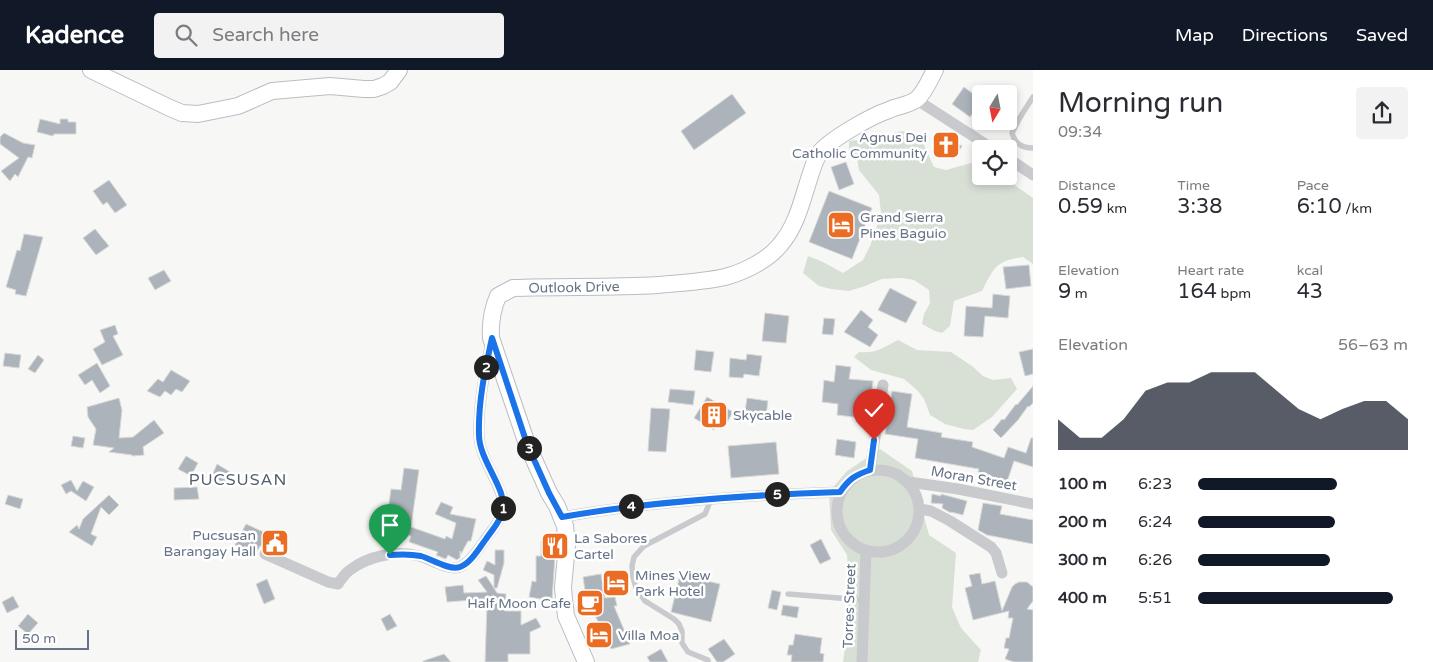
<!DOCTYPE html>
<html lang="en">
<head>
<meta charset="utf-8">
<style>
  body { margin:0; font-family:"Varela Round",sans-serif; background:#f2f2f3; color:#2b2b33; height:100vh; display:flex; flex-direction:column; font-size:19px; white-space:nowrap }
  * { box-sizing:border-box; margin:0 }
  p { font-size:16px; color:#7c7c81 }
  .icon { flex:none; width:28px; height:28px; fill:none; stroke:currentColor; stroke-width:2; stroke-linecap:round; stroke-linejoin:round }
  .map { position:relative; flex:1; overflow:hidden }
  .side { display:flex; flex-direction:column; background:#fff; width:400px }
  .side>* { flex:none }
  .needle { width:32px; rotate:190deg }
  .tools { position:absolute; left:972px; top:15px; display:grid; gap:10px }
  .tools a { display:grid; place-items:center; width:45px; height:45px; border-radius:5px; background:#fff; box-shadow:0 2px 8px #0003; font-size:25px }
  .scale { position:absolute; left:15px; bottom:12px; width:74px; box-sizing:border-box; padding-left:5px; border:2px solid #667387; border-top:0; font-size:14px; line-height:18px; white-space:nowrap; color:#667387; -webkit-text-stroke:4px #fff; paint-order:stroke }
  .pin { position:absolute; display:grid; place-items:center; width:42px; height:42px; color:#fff; margin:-51px -21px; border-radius:50% 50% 50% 0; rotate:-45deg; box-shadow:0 0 5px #0007 }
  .pin .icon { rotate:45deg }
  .km { position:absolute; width:25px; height:25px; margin:-12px; border-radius:50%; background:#222; color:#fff; font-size:14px; line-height:25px; text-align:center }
  .round { display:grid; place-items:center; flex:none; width:52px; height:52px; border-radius:5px; background:#f2f2f3 }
  .headline { display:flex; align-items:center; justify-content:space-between; height:85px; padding:0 25px }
  h1 { font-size:28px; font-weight:600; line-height:38px }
  .stats { display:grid; grid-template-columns:repeat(3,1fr); gap:8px; height:85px; padding:5px 25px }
  .stats div { display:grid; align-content:center }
  .stats b { font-size:21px; font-weight:600 }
  .stats small { font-size:14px; font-weight:400 }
  .stats p { font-size:14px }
  .chart { height:140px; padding:10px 25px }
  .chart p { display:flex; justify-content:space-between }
  .chart svg { width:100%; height:90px; margin-top:5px; fill:#111827; opacity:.7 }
  ul { padding:0 25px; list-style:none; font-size:16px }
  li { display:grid; grid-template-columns:80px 60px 1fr; align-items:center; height:38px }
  li i { height:12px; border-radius:6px; background:#111827 }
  header { display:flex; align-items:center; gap:30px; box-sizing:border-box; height:70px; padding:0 25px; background:#111827; color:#fff }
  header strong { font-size:24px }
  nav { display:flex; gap:28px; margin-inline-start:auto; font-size:18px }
  .search { width:350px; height:45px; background:#f2f2f3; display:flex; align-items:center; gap:12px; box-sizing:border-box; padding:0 18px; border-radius:5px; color:#7c7c81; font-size:19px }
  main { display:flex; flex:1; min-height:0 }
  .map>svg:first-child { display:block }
  .green { fill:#d8e0d6 }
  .building { fill:#acb3ba; stroke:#d9d9d7 }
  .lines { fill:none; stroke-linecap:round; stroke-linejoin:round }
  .secondary-casing { stroke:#babdc3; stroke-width:18 }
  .lane { stroke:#c8cace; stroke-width:5.5 }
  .street { stroke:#c8cace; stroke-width:11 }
  .secondary { stroke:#fff; stroke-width:16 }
  .route-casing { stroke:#fff; stroke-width:10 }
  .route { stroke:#1a73e8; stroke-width:6 }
  .labels { text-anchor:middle; stroke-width:5; stroke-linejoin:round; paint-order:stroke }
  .poi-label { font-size:14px; fill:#667387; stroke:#fff; text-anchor:start }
  .street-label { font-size:14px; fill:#667387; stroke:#fff }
  .quarter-label { font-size:16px; letter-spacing:1px; fill:#545e6c; stroke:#fff }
</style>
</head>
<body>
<header>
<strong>Kadence</strong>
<div class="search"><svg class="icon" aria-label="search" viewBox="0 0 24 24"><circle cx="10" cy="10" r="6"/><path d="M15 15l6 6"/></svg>Search here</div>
<nav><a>Map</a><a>Directions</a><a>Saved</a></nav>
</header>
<main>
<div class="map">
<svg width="1033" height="592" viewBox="0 0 1033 592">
  <rect width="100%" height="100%" fill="#f7f8f5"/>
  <path class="green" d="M902,61L917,64L924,75L934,97L946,100L971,93L981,98V106H1002L1033,128V194L1023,187C1016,188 1006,190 1000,194C992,199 986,213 982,221L954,231L950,256L942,263L935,261L922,254L924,244L930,233L929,220L914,210L902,208L882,209L865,216L849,221L831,219L819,216L803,203L808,186L821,191L843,203L863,190L870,176L881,144L879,125L859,100L857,89L849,80V71L865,69Z
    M898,270L917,280L951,282L972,296L983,306L993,310L1011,308L1017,319L992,347L973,360L964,359L945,354L930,345L924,329L917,320L904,309L871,300L854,287L859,282C876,284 884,277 898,270Z
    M880,379L912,401L929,465L956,483L952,537L961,558L981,580L978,592H843L847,564L849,521L847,485L831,460L829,422L847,401Z"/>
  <path class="building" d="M964,17L981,30V43L976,39L970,47L952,34Z
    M732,24L746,43L694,80L681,61Z
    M40,49L60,54V49H68V52H76V64H54L53,66L37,62Z
    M4,63L23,73L35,75L32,88L28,87L18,107L15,104L10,111L1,101L19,88L0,74V67Z
    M940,64L962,76L955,87L934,74Z
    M846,92L854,114L839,120L831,97Z
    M109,110L127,135L115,143L107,132L103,135L93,121Z
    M829,121L872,138L852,189L809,172Z
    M95,159L109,176L96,185L83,168Z
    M24,164L43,167L26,226L15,224L16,220L6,217L17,180L20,181Z
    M1029,195L1031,216L1006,219L1003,197Z
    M164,200L171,211L155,220L148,208Z
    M890,218L917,232L906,253L878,240Z
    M993,224L1010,226L1008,248L985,246L983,267L964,266L966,236L992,238Z
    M861,240L873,250L868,257L878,265L870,277L844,262Z
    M765,243L789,246L786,273L762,271Z
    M824,248L835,249L833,265L822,264Z
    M115,255L118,264L113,266L123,285L102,295L93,279L105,272L100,260Z
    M1033,279V304L1025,306L1019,282Z
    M696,280L714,282L711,302L694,300Z
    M5,283L21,285L19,298L3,296Z
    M747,284L762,286L759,306L744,304L743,308L729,307L730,288L746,290Z
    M38,285L44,290L35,303L28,299Z
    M97,293L110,316L100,323L92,310L85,315L78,305Z
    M836,295L851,297L849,309L873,311L869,349L837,345L838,334L822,332L824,310L834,312Z
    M171,300L190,311L182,322L176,319L171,325L165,321L160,327L147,321L158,309L163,312Z
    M1033,316V333L1029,337L1028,336L1018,350L1001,368L993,360L1002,349L1004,350L1016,334L1017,335Z
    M670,319L695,321L693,335L668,332Z
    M892,321L912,324L907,357L942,363L941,367L973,372L972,377L1004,388L1008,377L1026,383L1031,368H1033V397L1014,391L1007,412L978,402L979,399L915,388L918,369L885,364Z
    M707,327L733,342L725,356L718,352L714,360L694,348Z
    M119,328L122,340L119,368L133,367L154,350L164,363L143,377L144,385L132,386V385L109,382L114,378L93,375L96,359L88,347L87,337Z
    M747,328L768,331L766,346L745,342Z
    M651,338L670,339L666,382L648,381Z
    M73,366L85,368L83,378L71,376Z
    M837,369L856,372L854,388L835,385Z
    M776,372L779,404L731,408L728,376Z
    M186,386L198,393L191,406L178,399Z
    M217,394L230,402L224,413L212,406Z
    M404,398L419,400L411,457L445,469L446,466L452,469L456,453L435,444L441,432L453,437L450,444L476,449L471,471H468L461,484L460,481V488L458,489L457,490L448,485L446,489L443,488L436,485L438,482L409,472L411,466L385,463L391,419L401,420Z
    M71,410L77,421L83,411L94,417L86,431L71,421L66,424L61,415Z
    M197,417L199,429L174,430V418Z
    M932,424L941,426V424L967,431L963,445L951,442V443L942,438L943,434L931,433Z
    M8,425L23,429L20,439L5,434Z
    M109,425L119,435L109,445L101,437L91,464L97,467L92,476L69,462L77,455L79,459L83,449Z
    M983,433L1002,436L1000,444L1033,450V474L987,465L978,460Z
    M246,454L270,465L272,461L288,468L281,483L268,477L260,476L255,485L235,475Z
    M821,469L831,489L820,494L810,475Z
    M556,470L552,531L529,527L532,511L536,512V486H541V471Z
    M495,480H504V493L497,518H494L497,523L506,524L505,541H521V555L536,548L541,557L530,562V584H508V592H485L487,534H474L473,530L447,532L445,517L463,515L464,523L487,522L478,510L486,506L494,518V505L483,500L487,491L495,495Z
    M980,503L982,514L995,511L1002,541L1012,517L1015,514L1019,512H1027L1033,517V531L1027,539L1033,540V592H1014L1005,589L1009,579L1004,578L1006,568H1009L1013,548H1008L1009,541L973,550L965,518L972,516L969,505Z
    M601,504L605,528L615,527L617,536H614L630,574L611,579L592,539L588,540L583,507Z
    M680,505L720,514L711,552L671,542Z
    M267,509L275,529L264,534L256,514Z
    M772,520L781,522L777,540L768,538Z
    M13,526L19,537L7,543L2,532Z
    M783,535L799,537L797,548L781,545Z
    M28,544L38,553L28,564L18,556Z
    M390,544L397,556L387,561L381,549Z
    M795,564L822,568L820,583L824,584L823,592H791L792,585H787L789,575H793Z
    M724,569L735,584L723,592H717L708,579Z
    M661,579L668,592H650L647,587Z
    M444,584L451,592H423V591Z"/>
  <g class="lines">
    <g class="secondary-casing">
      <path id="secondary" d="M91,0L170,38L182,43L198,44L238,36L272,21L330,16L364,19H374L383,16L390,12L399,0
        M586,592L566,546L564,529L563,517L567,475L565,456L557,436L549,423L527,374L491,268C490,252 492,240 498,226L513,218C561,216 609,218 657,215C680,213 703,212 725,207C744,202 768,190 780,175C796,157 802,131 809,109C812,100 815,88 821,81C833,68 871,46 889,40C897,36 910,35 917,29C925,22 930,9 935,0"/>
    </g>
    <path class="lane" d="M1033,27L1019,49L1012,63C1015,74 1022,78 1033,78
      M788,524L864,530
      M708,592V590L688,582L682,573V561L679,554L674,549L645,531L636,518L633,507L632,496L634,487L644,476L705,444L711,429"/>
    <path class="street" d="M917,30L993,79
      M1009,89L1033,105
      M837 441a41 41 0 1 1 82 0a41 41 0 1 1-82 0Z
      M870,400L883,315
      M909,412L958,419L1033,434
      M920,439L931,441L950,451L991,477L996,483L1002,503
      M562,447C654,431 747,425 840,422
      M265,484L328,512L338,514C341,510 345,503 350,500C368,486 397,480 419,486C431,489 451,503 462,496C473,489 480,477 487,467C493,459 500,451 503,441C507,420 479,390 479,365C478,333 485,302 491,271
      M862,592L866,481"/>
    <use href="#secondary" class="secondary"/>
  </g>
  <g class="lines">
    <g class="route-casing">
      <path id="route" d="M390,485C401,484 411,484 421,486C431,489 450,501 460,497C471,493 479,478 486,469C492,460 501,451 503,440C507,419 479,390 479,365C478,332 485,300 492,268L527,374L549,423L562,447C654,431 747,425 840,422C849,409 855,405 870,400L874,370"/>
    </g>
    <use href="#route" class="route"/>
  </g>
  <defs>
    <g id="church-square" transform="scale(1.4375)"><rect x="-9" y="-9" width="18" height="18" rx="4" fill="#ea6d23" stroke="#fff"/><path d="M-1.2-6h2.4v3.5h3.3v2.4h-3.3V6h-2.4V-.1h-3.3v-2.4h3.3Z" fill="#fff"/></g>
    <g id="hotel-square" transform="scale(1.4375)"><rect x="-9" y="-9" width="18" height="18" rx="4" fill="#ea6d23" stroke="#fff"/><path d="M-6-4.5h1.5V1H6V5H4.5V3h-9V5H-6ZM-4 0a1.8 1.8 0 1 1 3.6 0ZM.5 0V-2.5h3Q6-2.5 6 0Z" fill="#fff"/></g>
    <g id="building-square" transform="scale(1.4375)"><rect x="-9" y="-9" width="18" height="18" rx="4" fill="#ea6d23" stroke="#fff"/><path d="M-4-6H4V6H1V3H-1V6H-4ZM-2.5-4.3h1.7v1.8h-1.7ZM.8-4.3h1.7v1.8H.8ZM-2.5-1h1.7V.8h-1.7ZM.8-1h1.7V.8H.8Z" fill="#fff"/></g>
    <g id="civic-square" transform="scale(1.4375)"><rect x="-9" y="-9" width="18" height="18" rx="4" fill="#ea6d23" stroke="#fff"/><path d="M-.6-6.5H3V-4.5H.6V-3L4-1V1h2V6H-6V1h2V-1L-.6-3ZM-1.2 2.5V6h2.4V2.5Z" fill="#fff"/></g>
    <g id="restaurant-square" transform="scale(1.4375)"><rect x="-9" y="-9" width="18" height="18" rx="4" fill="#ea6d23" stroke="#fff"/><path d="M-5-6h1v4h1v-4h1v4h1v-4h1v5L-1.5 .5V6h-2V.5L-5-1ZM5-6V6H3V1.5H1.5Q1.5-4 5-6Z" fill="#fff"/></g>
    <g id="cafe-square" transform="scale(1.4375)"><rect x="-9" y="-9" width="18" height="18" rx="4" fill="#ea6d23" stroke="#fff"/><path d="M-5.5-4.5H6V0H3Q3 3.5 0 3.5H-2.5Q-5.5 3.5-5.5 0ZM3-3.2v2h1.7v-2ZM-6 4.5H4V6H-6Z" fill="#fff"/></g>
  </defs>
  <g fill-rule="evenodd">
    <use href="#church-square" x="946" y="75"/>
    <use href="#hotel-square" x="841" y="155"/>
    <use href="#building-square" x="714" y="345"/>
    <use href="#civic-square" x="275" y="473"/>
    <use href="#restaurant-square" x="555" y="476"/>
    <use href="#hotel-square" x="616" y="513"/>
    <use href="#cafe-square" x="590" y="533"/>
    <use href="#hotel-square" x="599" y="565"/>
  </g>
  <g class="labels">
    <g class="poi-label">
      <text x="927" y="72" text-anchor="end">Agnus Dei<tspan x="927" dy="16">Catholic Community</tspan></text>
      <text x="860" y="152">Grand Sierra<tspan x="860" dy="16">Pines Baguio</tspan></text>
      <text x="733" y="350">Skycable</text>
      <text x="256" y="470" text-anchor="end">Pucsusan<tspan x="256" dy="16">Barangay Hall</tspan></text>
      <text x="574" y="473">La Sabores<tspan x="574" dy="16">Cartel</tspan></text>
      <text x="635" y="510">Mines View<tspan x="635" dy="16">Park Hotel</tspan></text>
      <text x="571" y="538" text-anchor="end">Half Moon Cafe</text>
      <text x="618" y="570">Villa Moa</text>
    </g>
    <g class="street-label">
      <text transform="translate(574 217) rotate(-1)" y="5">Outlook Drive</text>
      <text transform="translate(974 408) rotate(10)" y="5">Moran Street</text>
      <text transform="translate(849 536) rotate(-88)" y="5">Torres Street</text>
    </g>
    <g class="quarter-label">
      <text x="238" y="415">PUCSUSAN</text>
    </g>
  </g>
</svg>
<div class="tools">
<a><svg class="needle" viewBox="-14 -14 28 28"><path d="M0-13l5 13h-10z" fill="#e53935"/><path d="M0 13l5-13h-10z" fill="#7c7c81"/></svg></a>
<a><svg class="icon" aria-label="locate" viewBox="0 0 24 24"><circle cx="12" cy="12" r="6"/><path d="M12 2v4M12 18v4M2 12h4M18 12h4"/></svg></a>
</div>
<div class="scale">50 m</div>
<div class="pin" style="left:390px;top:485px;background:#1e9e55"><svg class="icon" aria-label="arrive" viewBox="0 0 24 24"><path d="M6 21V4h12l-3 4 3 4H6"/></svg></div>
<div class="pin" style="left:874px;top:370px;background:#d93025"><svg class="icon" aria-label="check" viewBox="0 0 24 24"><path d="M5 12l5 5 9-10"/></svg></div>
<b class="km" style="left:503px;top:438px">1</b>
<b class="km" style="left:486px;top:297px">2</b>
<b class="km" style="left:529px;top:378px">3</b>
<b class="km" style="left:631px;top:436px">4</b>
<b class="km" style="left:777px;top:424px">5</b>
</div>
<section class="side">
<div class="headline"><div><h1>Morning run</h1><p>09:34</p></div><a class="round"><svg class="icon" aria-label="share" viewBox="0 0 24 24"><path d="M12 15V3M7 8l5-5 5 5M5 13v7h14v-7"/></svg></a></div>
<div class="stats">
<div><p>Distance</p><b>0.59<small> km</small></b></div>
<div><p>Time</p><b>3:38</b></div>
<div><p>Pace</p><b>6:10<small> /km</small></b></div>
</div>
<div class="stats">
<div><p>Elevation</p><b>9<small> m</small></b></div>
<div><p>Heart rate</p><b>164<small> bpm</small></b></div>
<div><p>kcal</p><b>43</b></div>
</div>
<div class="chart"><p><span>Elevation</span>56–63 m</p>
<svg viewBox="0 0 160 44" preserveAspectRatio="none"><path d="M0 44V29L10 38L20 38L30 29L40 15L50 11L60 11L70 6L80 6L90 6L100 15L110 24L120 29L130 24L140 20L150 20L160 29V44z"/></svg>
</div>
<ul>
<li><b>100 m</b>6:23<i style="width:66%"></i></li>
<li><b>200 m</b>6:24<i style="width:65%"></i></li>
<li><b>300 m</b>6:26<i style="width:63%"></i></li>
<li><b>400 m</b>5:51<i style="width:93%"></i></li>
</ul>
</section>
</main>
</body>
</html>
